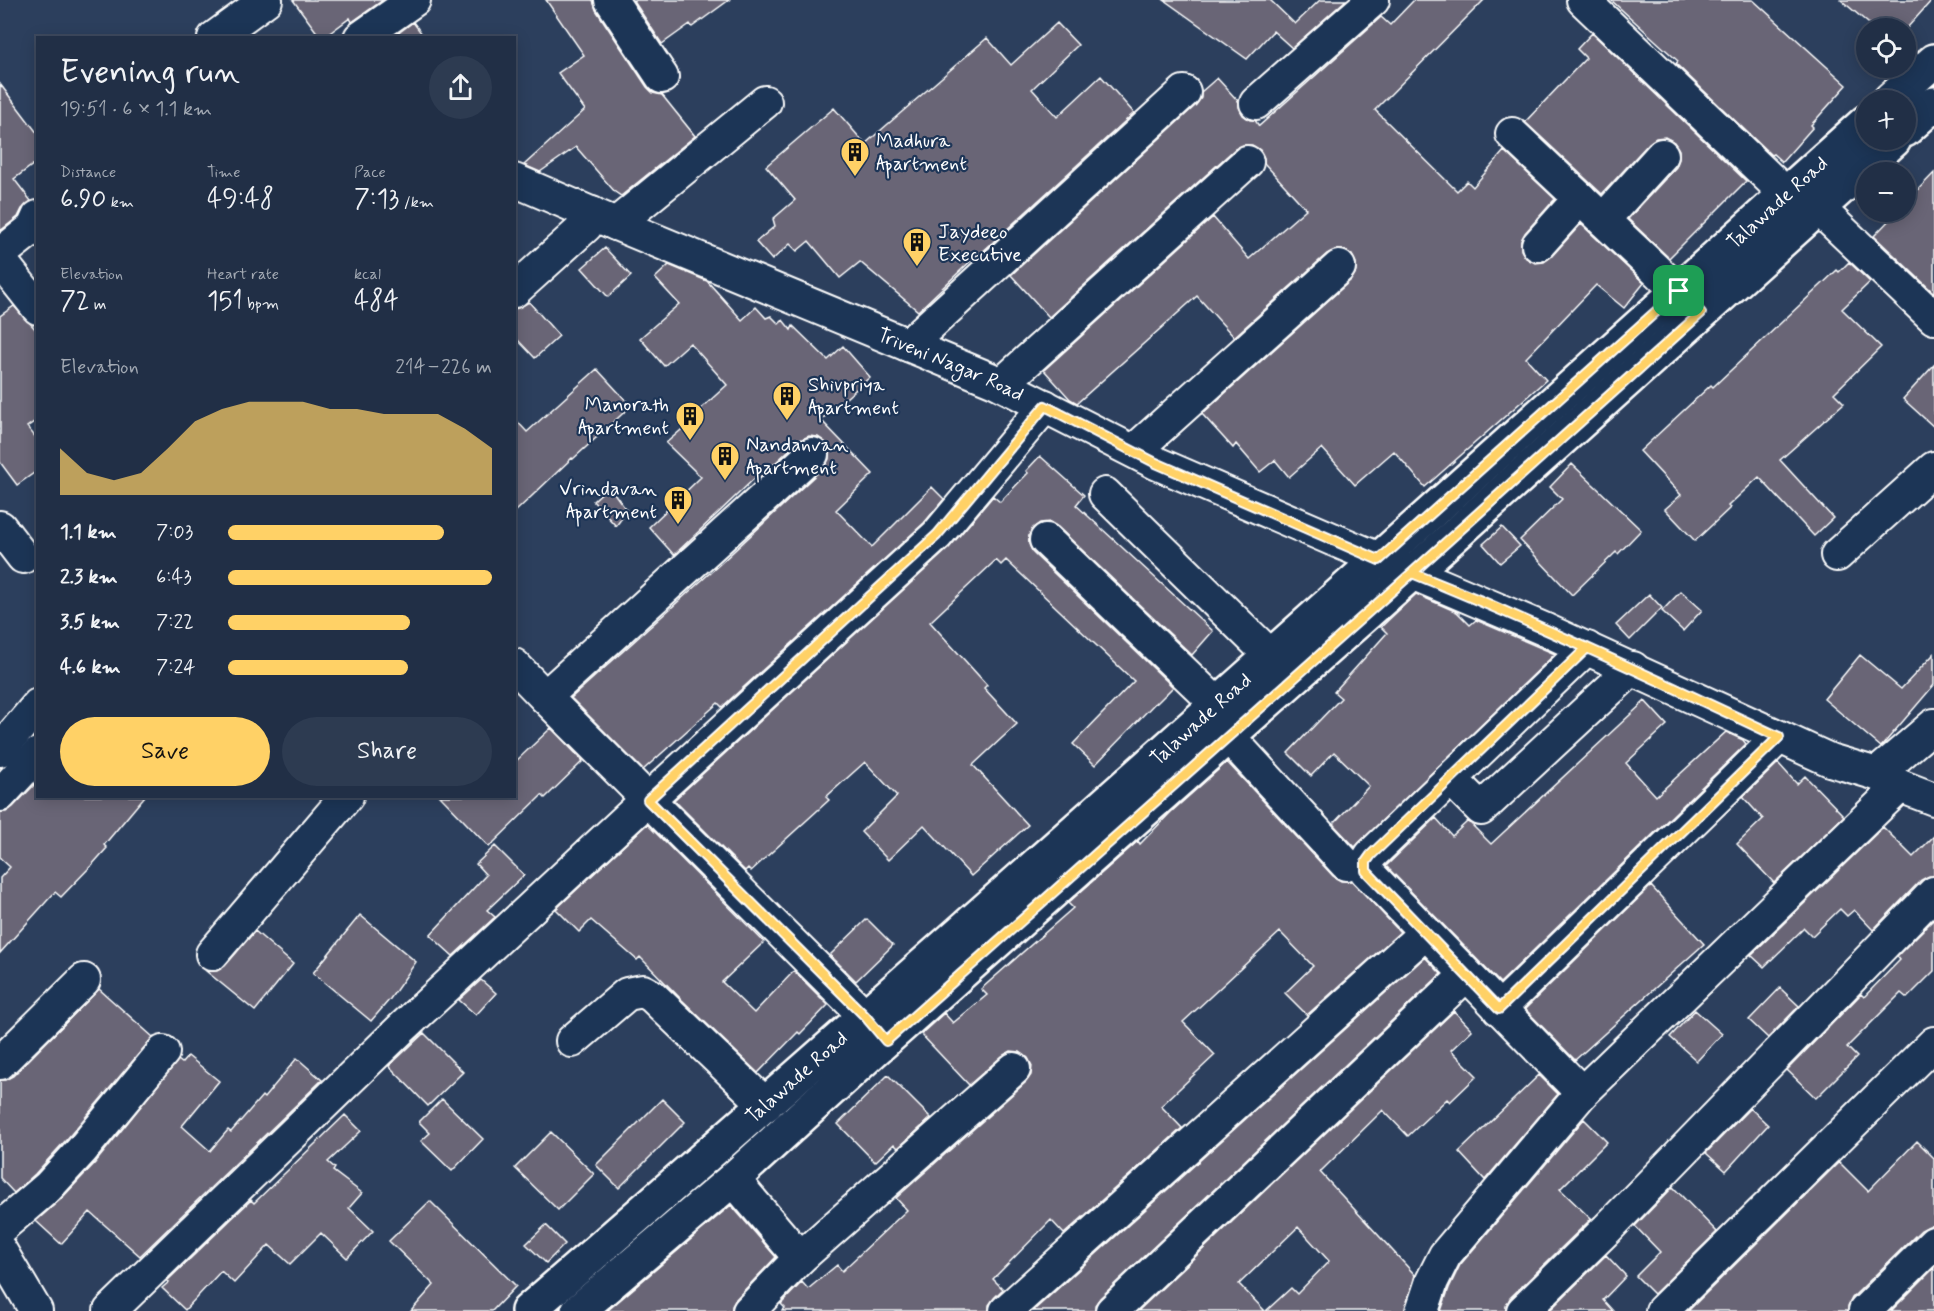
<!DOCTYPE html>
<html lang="en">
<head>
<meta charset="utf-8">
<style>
  body { margin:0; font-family:Mynerve,sans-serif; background:#2d3b51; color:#f1f3f6; height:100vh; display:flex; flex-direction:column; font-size:22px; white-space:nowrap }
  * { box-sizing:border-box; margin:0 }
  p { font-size:20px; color:#a2a9b3 }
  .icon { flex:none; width:33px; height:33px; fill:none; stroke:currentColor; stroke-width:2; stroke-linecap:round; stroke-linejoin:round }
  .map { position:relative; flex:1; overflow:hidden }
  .side { position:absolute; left:36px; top:36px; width:480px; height:762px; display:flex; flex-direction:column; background:#212f46; border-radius:0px; box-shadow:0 3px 15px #0003,0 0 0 2px #3e4a5f }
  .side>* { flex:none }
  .fabs { position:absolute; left:1856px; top:18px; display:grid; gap:12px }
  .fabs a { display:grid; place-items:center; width:60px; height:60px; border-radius:50%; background:#212f46; box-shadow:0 3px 15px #0003,0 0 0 2px #3e4a5f; font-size:30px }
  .pin { position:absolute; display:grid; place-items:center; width:51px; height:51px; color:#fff; margin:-26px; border-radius:12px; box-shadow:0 3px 9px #0006 }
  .round { display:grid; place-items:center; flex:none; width:63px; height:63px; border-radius:32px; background:#2d3b51 }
  .overview { display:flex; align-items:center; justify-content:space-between; height:102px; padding:0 24px }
  h1 { font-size:33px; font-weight:600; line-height:45px }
  .figures { display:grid; grid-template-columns:repeat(3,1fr); gap:9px; height:102px; padding:6px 24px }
  .figures div { display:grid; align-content:center }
  .figures b { font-size:26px; font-weight:600 }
  .figures small { font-size:16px; font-weight:400 }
  .figures p { font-size:16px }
  .chart { height:168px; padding:12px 24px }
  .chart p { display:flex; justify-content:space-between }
  .chart svg { width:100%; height:108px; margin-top:6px; fill:#ffd166; opacity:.7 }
  .primary-button { display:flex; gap:12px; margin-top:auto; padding:12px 24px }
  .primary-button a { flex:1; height:69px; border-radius:36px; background:#ffd166; color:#111; font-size:24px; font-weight:600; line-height:69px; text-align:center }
  .primary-button a+a { background:#2d3b51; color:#f1f3f6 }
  ul { padding:0 24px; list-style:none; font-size:20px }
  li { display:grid; grid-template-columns:96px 72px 1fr; align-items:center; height:45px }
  li i { height:15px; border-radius:8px; background:#ffd166 }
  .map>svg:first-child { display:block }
  .building { fill:#696576; stroke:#fff; stroke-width:1.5 }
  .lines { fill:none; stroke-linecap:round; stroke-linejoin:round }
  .minor-casing { stroke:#fff; stroke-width:36 }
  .major-casing { stroke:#fff; stroke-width:38 }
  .minor { stroke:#1d3557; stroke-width:32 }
  .major { stroke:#1d3557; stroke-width:33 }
  .route-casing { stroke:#fff; stroke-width:12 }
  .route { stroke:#ffd166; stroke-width:8 }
  .labels { text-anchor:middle; stroke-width:4.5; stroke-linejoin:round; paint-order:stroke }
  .poi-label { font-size:20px; fill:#fff; stroke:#1d3557; text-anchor:start }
  .street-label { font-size:20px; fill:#fff; stroke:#1d3557 }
</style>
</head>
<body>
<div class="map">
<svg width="1934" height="1311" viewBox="0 0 1934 1311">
  <rect width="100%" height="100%" fill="#2c3f5d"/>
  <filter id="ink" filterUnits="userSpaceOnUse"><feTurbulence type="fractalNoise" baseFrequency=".0167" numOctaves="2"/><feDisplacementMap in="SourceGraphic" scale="12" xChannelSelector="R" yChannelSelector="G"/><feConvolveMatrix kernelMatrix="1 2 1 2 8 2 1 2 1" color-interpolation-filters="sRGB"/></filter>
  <g filter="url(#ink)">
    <path class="building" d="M293,0H383L352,22L350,18L323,38H321Z
      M546,0H593L596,10L647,87L653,93L662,95L695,136L621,196L615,192L576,147L540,172L524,165L585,110L558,73L584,55Z
      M633,0H729L692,27L690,24L662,44Z
      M1164,0H1270L1295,24L1320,0H1346L1292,48L1273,31L1247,59Z
      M1414,0H1484L1375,110L1457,191L1467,181L1473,187L1504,151L1555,199L1525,233L1521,241V250L1526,258L1535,263L1544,262L1551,257L1581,224L1644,283L1624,308L1596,285L1526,358L1546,380L1425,487L1394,451L1355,485L1322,448L1289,477L1275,460L1260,472L1236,444L1233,448L1202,414L1351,280L1356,272V263L1352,255L1344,250H1335L1327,254L1234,337L1197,296L1077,403L1070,399L1044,370L1213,217L1249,259L1306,209L1264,163V158L1260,150L1252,145H1243L1235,149L1049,317L1011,275L1196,105L1201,98V92L1217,78L1239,102V107L1243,115L1250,120H1255L1259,126L1381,17L1390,25Z
      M1611,0H1753L1847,85L1811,125L1813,127L1782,162L1773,154L1771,155L1676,64L1678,61Z
      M1841,0H1932L1907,28H1874Z
      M413,22L425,38H392Z
      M1057,23L1078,45L1032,89L1057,117L1101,76L1134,113L979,255L978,254L918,311L860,262L840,278L809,241L797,251L790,244L772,260L756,242L775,226L773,219L795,200L766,166L834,108L865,144L987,38L1011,65Z
      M1592,33L1746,181L1669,258L1628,219L1676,167L1679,159V150L1674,142L1665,137L1656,138L1649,143L1602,194L1525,122L1586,58L1577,49Z
      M0,84L38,134V161L14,179L31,201L22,209L18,217L0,231Z
      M1934,173V293L1874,236L1897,212H1905V203Z
      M605,248L631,276L608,297L582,268Z
      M1849,262L1870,282L1842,309L1881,347L1834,393L1844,403L1780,460L1833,518L1814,536L1759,477L1728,506L1730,508L1695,541L1665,509L1681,495L1640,451L1711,385L1713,387L1837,270L1839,272Z
      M669,265L707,281L742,320L756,307L766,318L771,316L779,324L783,320L791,330L793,326L828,360L843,346L870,377L821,420L873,474L836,510L872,547L932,487L944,499L924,523L722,707L718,703L643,770L571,698L721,563L824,467L829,459V450L825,442L818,437L809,436L800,440L759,478L757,476L674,555L649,527L701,477L666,443L695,418L693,416L727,385L690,343L664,366L640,338L679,304L655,278Z
      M529,302L559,336L535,358L514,336V309L518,308Z
      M14,306L38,332V419L27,427L38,440V470L17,485L0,462V316Z
      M1934,365V427L1903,399Z
      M597,369L631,406L573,459L572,458L514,513V418L527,432Z
      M1040,456L1084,495L1076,505L1213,631L1192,655L1058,527L1050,522L1040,523L1033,528L1029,535V544L1033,553L1173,687L1157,703L1156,702L1095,765L1073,744L1134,681L1006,560L1001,565L996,560L930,622L987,685L984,688L1017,724L973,765L1028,825L971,876L924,825L888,860L861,832L897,796L865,762L826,797L829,800L751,871L748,868L745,871L674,800L949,548L993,496L1000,502L1028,473L1026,471Z
      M1572,464L1641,530L1618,554L1616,552L1572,595L1520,540L1562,499L1550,487Z
      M609,486L627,511L616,526L593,501Z
      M1502,527L1520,546L1500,563L1483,544Z
      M1681,591L1702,610L1683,631L1662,611Z
      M1416,594L1457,612L1470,625L1476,620L1555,654L1355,847L1333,824L1369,786L1334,752L1311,776L1288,753L1341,698L1334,692L1387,633L1381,627Z
      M1649,594L1662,608L1630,640L1616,625Z
      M1934,654V685L1881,747L1824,699L1860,655L1901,689Z
      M1645,701L1667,725L1626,763L1656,796L1726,732L1743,740L1746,744L1500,983L1386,866L1436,818L1452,836L1468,821L1491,844Z
      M551,728L583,761L545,798L542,795L489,847L440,796H514V763Z
      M1227,762L1333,876L1341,881H1352L1400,932L1307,1015L1285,993L1313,966L1280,932L1183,1022L1215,1055L1161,1106L1182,1128L1064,1234L1051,1220L993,1279L1003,1289L994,1298L989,1305V1311H782L785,1308L781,1304L802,1282L808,1289L837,1265L842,1271L907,1210L896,1198L1026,1082L1031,1075L1032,1066L1028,1058L1020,1052L1011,1051L1002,1056L969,1085L921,1034L944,1013L953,1023L987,995L981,989L1073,908L1068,903L1138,841L1140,844L1171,812Z
      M1778,763L1797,784L1805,776L1844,816L1774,883L1737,844L1763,819L1743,797Z
      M38,781V796H145L104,845L107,848L91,866L61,897L55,892L0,953V878L10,867L0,858V812H6L13,807Z
      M647,824L764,942L722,982L754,1013L794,971L828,1005L800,1034L798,1032L758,1073L682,1000L640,957L637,960L591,920L579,932L556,909Z
      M1883,827L1913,857L1934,836V876H1929L1921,880L1873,930L1854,910L1847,916L1840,909L1812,936L1804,928L1764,967L1751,955Z
      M495,846L524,875L487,910L495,917L453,956L430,935L486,875L476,864Z
      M1651,886L1704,944L1575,1060L1525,1009Z
      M360,915L416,962L390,999L371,1021L313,973Z
      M867,919L893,945L856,981L830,955Z
      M1934,919V971L1907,998L1901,993L1847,1047L1857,1057L1816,1098L1787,1070L1861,994L1864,997L1900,960L1897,956Z
      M255,931L293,964L255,1011L206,971H217L225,966Z
      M1425,957L1441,974L1100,1298L1095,1305V1311H1033Z
      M481,980L496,993L476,1015L459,1000Z
      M1780,988L1799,1006L1768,1038L1749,1020Z
      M99,989L153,1037L67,1139L35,1174L14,1193L0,1178V1080H5L13,1076Z
      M1695,1010L1722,1034L1697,1061L1670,1037Z
      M1454,1011L1472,1030L1451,1050L1477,1076L1450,1102L1447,1099L1408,1136L1383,1110L1320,1172L1415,1275L1405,1311H1266L1291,1288L1297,1294L1329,1261L1298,1227L1239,1284L1265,1311H1138Z
      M424,1033L463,1072L428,1106L389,1066Z
      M188,1056L219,1081L182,1126L210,1151L228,1130L231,1132L262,1096L264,1098L297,1058L322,1080L140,1256L90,1212L61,1244L36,1221L61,1199L95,1163L178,1060L182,1063Z
      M888,1075L931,1118L898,1148L894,1144L875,1162L838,1124Z
      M1539,1075L1558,1094L1485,1180L1459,1152Z
      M442,1099L483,1139L452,1171L421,1141L430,1133L419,1122Z
      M662,1099L685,1122L619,1188L596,1165Z
      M1750,1108L1768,1125L1726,1171L1706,1153Z
      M345,1115L361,1131L328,1162L335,1168L333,1171L362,1193L349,1208L373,1231L347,1258L321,1233L290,1264L269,1245L234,1283L221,1271L185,1310L162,1288L169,1282L167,1281L251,1200L254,1203Z
      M1584,1119L1607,1142L1560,1189L1591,1219L1510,1298L1506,1306V1311H1441L1449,1288L1460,1265Z
      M551,1132L594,1174L558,1210L515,1168Z
      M1917,1141L1934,1158V1226H1929L1921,1230L1852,1298L1848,1306V1311H1688L1839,1162L1868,1191Z
      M1673,1187L1717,1232L1654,1294L1636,1276L1660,1252L1635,1226Z
      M430,1201L516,1286L492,1311H411L434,1285L389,1241Z
      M731,1205L776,1257L736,1299L732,1306V1311H607Z
      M546,1225L565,1244L546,1263L526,1244Z
      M1606,1255L1626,1276L1603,1300L1613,1311H1549Z
      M1934,1268V1311H1891Z"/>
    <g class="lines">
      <g class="minor-casing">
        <g id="minor">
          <path d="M611,0L662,77"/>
          <path d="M1583,0L1806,213"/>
          <path d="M214,38L266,0"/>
          <path d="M360,38L414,0"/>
          <path d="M1256,103L1373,0"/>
          <path d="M1512,134L1696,308"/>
          <path id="s1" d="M514,180L616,224L995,381L1156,463L1332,539L1546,630L1830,760L1877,774L1900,786L1934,799"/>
          <path d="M1818,208L1934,318"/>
          <path d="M1603,220L1662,155"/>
          <path d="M616,224L765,102"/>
          <path d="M1538,245L1580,198"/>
          <path d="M0,254L33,228L38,217"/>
          <path d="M0,260L38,308"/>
          <path d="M514,291L586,226L592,213"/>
          <path d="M908,345L1184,92"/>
          <path d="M1002,384L1247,162"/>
          <path d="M1134,451L1339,267"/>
          <path d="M812,454L545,697L865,1016L882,1037"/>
          <path d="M1105,494L1271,656"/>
          <path d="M0,527L23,557"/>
          <path d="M1046,540L1217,704"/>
          <path d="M1837,555L1934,468"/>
          <path d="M514,665L545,697"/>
          <path d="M1228,736L1346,864"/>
          <path d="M0,750L38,705"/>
          <path d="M1877,774L1934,725"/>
          <path d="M1451,779L1481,809L1633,668"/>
          <path d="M0,795L38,754"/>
          <path d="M212,954L347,796"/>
          <path d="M1499,1009L1779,737"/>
          <path d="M572,1041L627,994L643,991L652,996L766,1105"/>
          <path d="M0,1063L84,980"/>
          <path d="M1582,1093L1366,871V863L1371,855L1587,648"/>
          <path d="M733,1179L800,1258"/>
          <path d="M0,1228L48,1187L81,1151L163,1052"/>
          <path d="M0,1250L36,1311"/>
          <path d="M110,1311L400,1030L632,814L937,535L1045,406"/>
          <path d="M749,1311L800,1258L1014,1069"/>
          <path d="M1006,1311L1425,933"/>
          <path d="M1112,1311L1466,975"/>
          <path d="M1422,1311L1432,1281L1445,1255L1582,1093L1900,786"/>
          <path d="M1523,1311L1607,1229L1934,893"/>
          <path d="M1662,1311L1934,1043"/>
          <path d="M1865,1311L1934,1243"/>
        </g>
      </g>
      <g class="major-casing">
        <g id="major">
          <path d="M1890,100L1934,61"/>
          <path d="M1905,130L1934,104"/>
          <path id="s2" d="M528,1311C979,920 1422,521 1866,122"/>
          <path d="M578,1311L733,1179L872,1052L1456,534L1894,140"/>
        </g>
      </g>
      <use href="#minor" class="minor"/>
      <use href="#major" class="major"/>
    </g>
  </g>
  <g class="lines" filter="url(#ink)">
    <g class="route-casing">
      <path id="route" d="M1679,291L1379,560L1156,463L1045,406L937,535L648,800L865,1016L886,1041L1412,573L1479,600L1587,648L1371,855L1366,862V871L1499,1009L1779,737C1658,680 1536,623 1412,573L1701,313L1679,291"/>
    </g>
    <use href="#route" class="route"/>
  </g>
  <defs>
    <g id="building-pin" transform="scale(1.5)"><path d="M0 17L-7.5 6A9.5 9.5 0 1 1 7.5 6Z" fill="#ffd166" stroke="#1d3557"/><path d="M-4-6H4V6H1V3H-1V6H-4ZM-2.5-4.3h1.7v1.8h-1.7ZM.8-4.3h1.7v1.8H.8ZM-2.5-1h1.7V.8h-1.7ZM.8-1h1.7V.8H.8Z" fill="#111"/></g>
  </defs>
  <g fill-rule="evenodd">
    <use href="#building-pin" x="855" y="152"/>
    <use href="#building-pin" x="917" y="242"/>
    <use href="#building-pin" x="787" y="396"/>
    <use href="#building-pin" x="690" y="416"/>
    <use href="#building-pin" x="725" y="456"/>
    <use href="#building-pin" x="678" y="500"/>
  </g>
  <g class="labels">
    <g class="poi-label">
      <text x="876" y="147">Madhura<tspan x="876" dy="23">Apartment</tspan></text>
      <text x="938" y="238">Jaydeeo<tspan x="938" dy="23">Executive</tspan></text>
      <text x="808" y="391">Shivpriya<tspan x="808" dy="23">Apartment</tspan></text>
      <text x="669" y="411" text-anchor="end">Manorath<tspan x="669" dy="23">Apartment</tspan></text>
      <text x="746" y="451">Nandanvan<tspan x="746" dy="23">Apartment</tspan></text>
      <text x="657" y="495" text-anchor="end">Vrindavan<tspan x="657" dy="23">Apartment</tspan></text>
    </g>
    <g class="street-label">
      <text dy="7" stroke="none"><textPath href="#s2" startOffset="1670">Talawade Road</textPath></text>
      <text dy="7" stroke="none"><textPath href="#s1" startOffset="474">Triveni Nagar Road</textPath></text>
      <text dy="7" stroke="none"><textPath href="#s2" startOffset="896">Talawade Road</textPath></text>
      <text dy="7" stroke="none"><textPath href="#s2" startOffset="356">Talawade Road</textPath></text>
    </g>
  </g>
</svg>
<div class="fabs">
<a><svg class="icon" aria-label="locate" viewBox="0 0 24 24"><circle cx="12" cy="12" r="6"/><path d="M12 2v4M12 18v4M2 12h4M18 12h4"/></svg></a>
<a>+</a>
<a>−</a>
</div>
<div class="pin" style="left:1679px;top:291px;background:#1e9e55"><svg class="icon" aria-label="arrive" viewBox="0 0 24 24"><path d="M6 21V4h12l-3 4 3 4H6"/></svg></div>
<section class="side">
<div class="overview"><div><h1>Evening run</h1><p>19:51 · 6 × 1.1 km</p></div><a class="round"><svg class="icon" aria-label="share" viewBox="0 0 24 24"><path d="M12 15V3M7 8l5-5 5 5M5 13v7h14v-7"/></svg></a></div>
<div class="figures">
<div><p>Distance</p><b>6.90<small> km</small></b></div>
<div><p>Time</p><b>49:48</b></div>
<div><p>Pace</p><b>7:13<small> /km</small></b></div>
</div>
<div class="figures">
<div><p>Elevation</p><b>72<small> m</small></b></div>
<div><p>Heart rate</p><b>151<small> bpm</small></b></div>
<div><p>kcal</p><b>484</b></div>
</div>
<div class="chart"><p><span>Elevation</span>214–226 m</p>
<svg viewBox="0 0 160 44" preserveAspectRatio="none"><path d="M0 44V25L10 35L20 38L30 35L40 25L50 14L60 9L70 6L80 6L90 6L100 9L110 9L120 11L130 11L140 11L150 17L160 25V44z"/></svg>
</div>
<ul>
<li><b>1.1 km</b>7:03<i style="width:82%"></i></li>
<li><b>2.3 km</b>6:43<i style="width:100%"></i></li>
<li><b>3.5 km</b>7:22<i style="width:69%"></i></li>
<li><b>4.6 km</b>7:24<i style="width:68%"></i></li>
</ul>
<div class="primary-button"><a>Save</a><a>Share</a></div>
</section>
</div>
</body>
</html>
